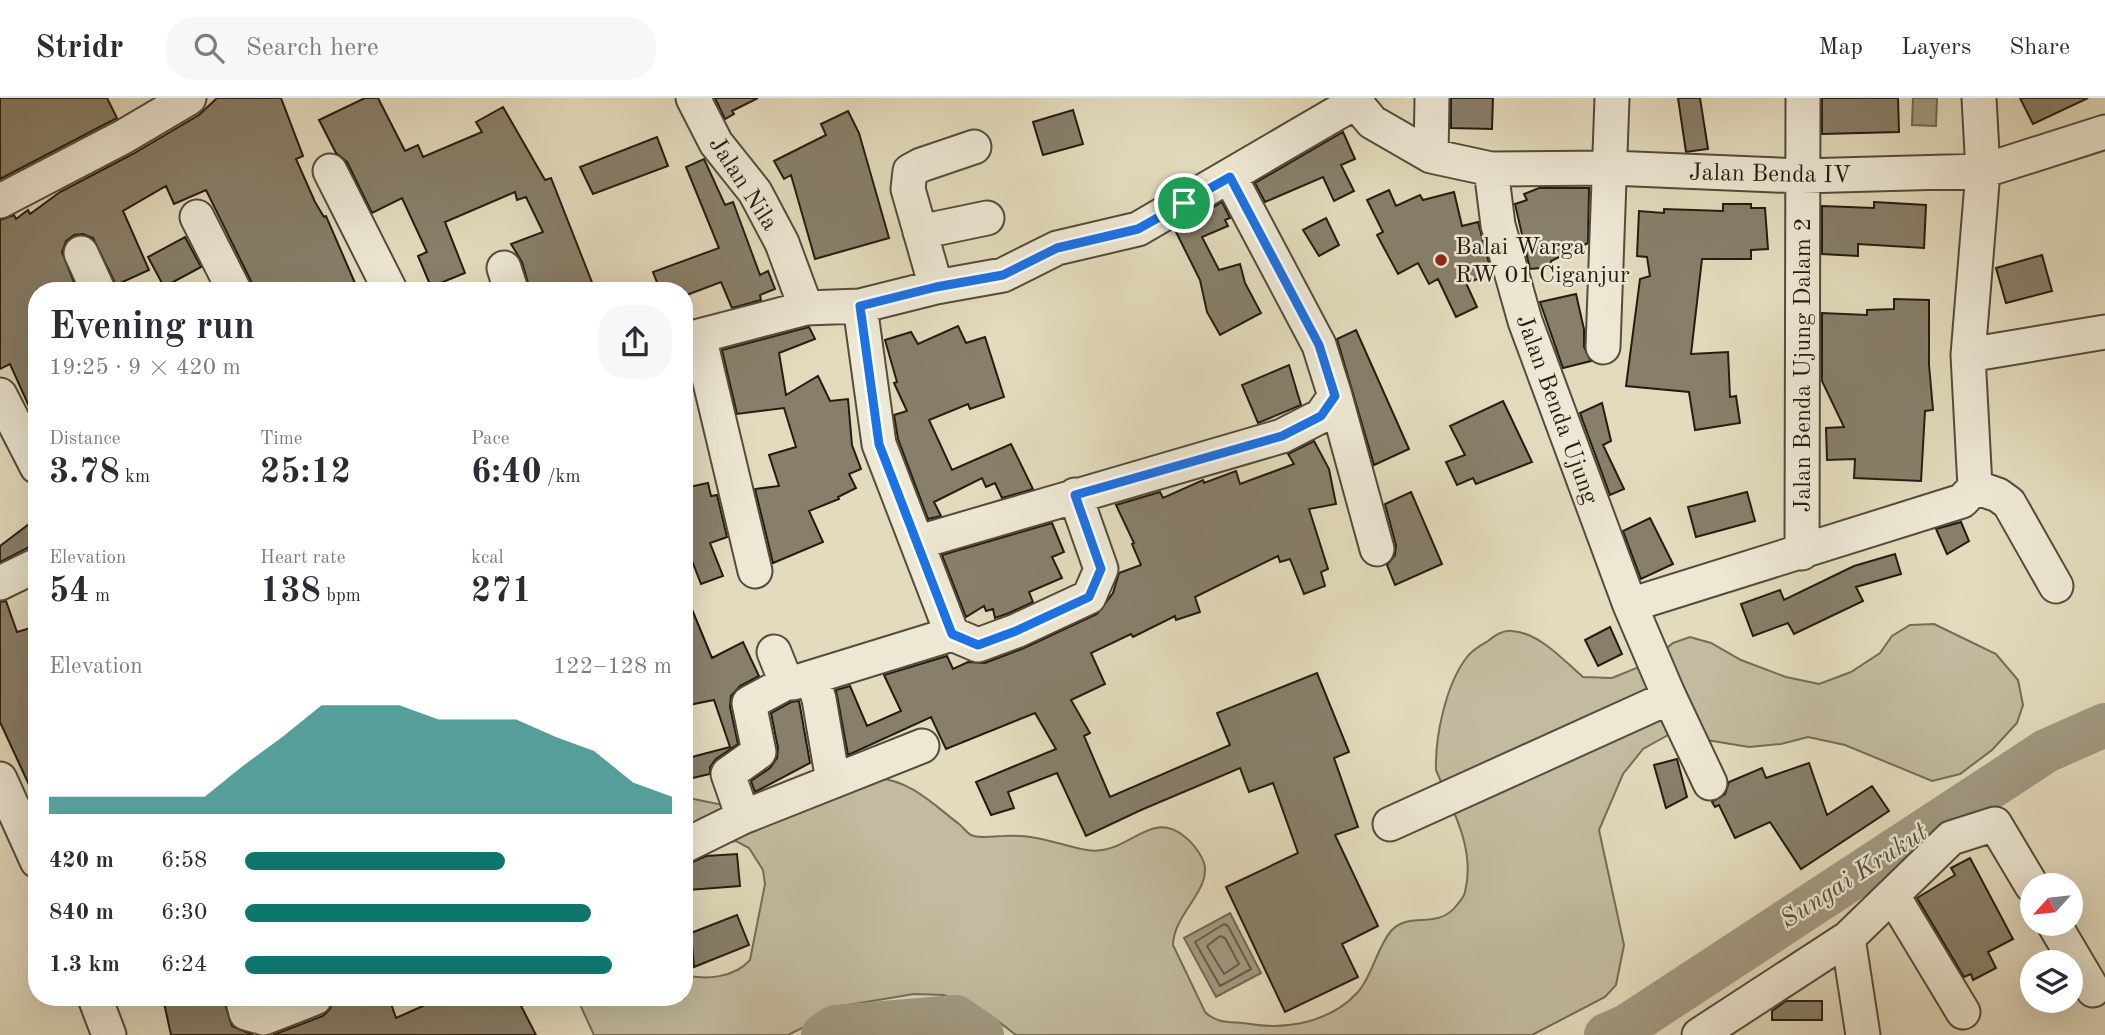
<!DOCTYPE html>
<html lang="en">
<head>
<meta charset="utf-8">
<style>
  body { margin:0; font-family:"Old Standard TT",serif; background:#f7f7f7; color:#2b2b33; height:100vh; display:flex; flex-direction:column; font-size:26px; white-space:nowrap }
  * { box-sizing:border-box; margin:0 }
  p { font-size:23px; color:#7c7c81 }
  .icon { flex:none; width:38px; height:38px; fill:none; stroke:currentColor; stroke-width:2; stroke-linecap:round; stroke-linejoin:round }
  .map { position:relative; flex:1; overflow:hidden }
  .sheet { position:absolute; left:28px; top:184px; width:665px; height:724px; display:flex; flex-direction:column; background:#fff; border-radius:28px; box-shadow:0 7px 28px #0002 }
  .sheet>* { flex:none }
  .needle { width:46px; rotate:243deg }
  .fabs { position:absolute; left:2020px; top:775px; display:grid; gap:14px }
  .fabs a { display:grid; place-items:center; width:63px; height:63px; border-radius:50%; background:#fff; box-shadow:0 7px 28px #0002; font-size:35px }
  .pin { position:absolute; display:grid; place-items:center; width:60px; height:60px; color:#fff; margin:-30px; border:4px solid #fff; border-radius:50%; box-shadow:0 2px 7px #0007 }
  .round { display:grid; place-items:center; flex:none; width:74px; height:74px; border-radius:28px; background:#f7f7f7 }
  .head { display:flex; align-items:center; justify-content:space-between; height:119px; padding:0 21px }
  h1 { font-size:38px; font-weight:800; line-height:52px }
  .stats { display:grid; grid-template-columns:repeat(3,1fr); gap:10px; height:119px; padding:7px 21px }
  .stats div { display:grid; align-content:center }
  .stats b { font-size:35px; font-weight:800 }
  .stats small { font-size:19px; font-weight:400 }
  .stats p { font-size:19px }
  .chart { height:196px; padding:14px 21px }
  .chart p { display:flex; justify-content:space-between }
  .chart svg { width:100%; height:126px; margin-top:7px; fill:#0f766e; opacity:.7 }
  ul { padding:0 21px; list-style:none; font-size:23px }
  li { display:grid; grid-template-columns:112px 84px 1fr; align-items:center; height:52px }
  li i { height:18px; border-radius:9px; background:#0f766e }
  header { display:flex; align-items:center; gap:42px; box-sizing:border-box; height:98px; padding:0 35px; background:#fff; border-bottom:2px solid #e1e1e2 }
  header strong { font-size:33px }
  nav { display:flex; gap:38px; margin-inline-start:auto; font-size:24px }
  .search { width:490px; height:63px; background:#f7f7f7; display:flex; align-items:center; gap:18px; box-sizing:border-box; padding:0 24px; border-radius:28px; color:#7c7c81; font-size:26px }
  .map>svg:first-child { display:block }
  .green { fill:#c3bba0; stroke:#746c58; stroke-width:2 }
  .water { fill:#a29a83; stroke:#706855; stroke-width:2 }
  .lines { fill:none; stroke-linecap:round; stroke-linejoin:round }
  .shore { stroke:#645b4a; stroke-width:2 }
  .river { stroke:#a29a83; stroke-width:44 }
  .building { fill:#887f6a; stroke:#251c11; stroke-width:2 }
  .minor-casing { stroke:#544c3c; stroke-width:37 }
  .minor { stroke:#ede8d4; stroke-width:33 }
  .route-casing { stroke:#fff; stroke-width:14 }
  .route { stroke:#1a73e8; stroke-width:9 }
  .poi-dot { fill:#8f2418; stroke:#ede8d4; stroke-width:2.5 }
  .labels { text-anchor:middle; stroke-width:5; stroke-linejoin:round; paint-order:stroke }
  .street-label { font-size:24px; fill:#251c11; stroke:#ede8d4 }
  .poi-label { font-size:24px; fill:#251c11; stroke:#ede8d4; text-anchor:start }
  .water-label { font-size:26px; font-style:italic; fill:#574e3f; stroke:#ede8d4 }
</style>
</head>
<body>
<header>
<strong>Stridr</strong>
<div class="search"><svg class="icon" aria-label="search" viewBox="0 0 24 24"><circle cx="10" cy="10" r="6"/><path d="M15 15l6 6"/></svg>Search here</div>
<nav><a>Map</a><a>Layers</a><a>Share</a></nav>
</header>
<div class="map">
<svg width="2105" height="937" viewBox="0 0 2105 937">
  <rect width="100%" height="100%" fill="#e3dbbd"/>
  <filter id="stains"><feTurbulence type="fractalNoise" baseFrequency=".00286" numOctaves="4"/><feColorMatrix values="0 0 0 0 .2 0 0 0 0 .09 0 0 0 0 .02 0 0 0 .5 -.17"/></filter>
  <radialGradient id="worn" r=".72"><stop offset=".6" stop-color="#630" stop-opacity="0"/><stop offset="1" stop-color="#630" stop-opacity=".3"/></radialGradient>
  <path class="green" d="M1934,526L1996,556L2018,582L2023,607L2017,625L1992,652L1960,676L1932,683L1845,647L1808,639L1781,646L1749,649L1670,636L1643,651L1623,676L1599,732L1624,847L1616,887L1605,899L1532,937H1016L990,917L944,897L914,896L848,907L788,937H594L577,900H684V877C706,882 734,880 750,862L765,786L763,772L749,750L736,743L684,751V699L752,713L877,680C910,682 934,707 959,726C963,729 967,735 971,737C980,741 994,738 1003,738C1038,736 1055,746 1087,752C1128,759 1149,709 1185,739C1192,744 1201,756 1204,765C1212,791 1173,817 1173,847L1205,914C1218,927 1233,923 1250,926C1287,932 1331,924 1358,894C1373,877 1376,851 1391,833C1410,812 1437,833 1457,807C1460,803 1464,799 1465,794C1476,751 1452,711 1436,672C1435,638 1446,586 1467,559C1472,552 1481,547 1488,543C1494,538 1504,532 1512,533C1540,535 1563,562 1583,579L1612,580L1649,565L1673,545L1690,539L1711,545L1741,562L1786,579L1819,586L1851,574L1880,555L1892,538L1910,527Z"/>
  <path class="water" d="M1913,0H1937L1936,28L1912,27Z
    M1230,815L1261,875L1216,899L1184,840Z"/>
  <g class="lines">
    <path class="shore" d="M1224,826L1228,828L1251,871L1220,888L1195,844Z
      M1220,838L1225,840L1239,866L1224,876L1207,848Z"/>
    <path class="river" d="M823,937L835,929L956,919L982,937
      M1606,937L1627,928L2046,653L2105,627"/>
  </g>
  <path class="building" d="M0,0H107L117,20L0,81Z
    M217,0H281L303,58L296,61L315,104L324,119L326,118L358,192H253L251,183L206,92L174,106L166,88L123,113L149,172L116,187L93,140L83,136L74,137L66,143L62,154L77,192H37V326L10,266L0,271V122L14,117L16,121L28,112L30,116L60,94L133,56L199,17Z
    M365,0H378L405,53L418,47L423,59L482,34L476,24L503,9L545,82L551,80L595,192H530L522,164L511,146L543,134L526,99L517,102L515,94L445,124L465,175L431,189L418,158L427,154L402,100L372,115L347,64L336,55L319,22Z
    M715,0H758L732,13L734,16L725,21Z
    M1451,0H1493L1492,31L1451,30Z
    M1678,0H1700L1708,51L1686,54Z
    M1822,0H1898L1899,34L1822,36Z
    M2020,0H2088L2033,26Z
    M1073,12L1083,46L1043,57L1033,24Z
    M848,13L859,35L889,140L815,161L791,77L784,81L774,63L826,37L821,26Z
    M1343,34L1355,61L1341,67L1354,93L1334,103L1323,79L1265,104L1255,85Z
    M657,39L668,68L593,96L580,69Z
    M704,61L725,107L733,104L760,177L768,173L775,191L760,197L761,202L732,210L721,184L684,198V192H660L653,174L719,150L686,69Z
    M1539,90H1589L1588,145L1551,163L1552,169L1530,171L1515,106L1527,102L1524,96Z
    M1389,92L1396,108L1420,97L1423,102L1454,94L1462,128L1478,124L1492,176L1466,185L1477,209L1456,219L1438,181L1429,186L1418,165L1398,176L1377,137L1383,134L1367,102Z
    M1222,104L1230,120L1225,122L1228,128L1202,139L1219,172L1240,166L1245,185L1261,215L1220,237L1207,214L1200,182L1175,132Z
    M1874,104L1926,107L1924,150L1858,146V158L1822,156V108L1874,110Z
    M1723,106H1751V110H1765L1768,151L1751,152V161H1702L1691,256L1728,254L1730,299L1736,298L1740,325L1695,332L1689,294L1626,288L1640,181L1650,178L1647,159L1637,158L1639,113L1664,115V111L1723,113Z
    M1326,120L1339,147L1319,158L1303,132Z
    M185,139L201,169L164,189L148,159Z
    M2042,157L2052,193L2006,205L1996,170Z
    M1576,196L1584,231V249L1591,263L1563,270L1540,204Z
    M1894,201L1929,202V267L1933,312L1925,313L1921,383L1854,380L1855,361L1827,362L1826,330L1844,329L1822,283V215L1867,217V212L1894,211Z
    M958,228L966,245L985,239L1004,299L970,311L968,306L929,322L952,372L1011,346L1033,391L1002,400L995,385L986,389L982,380L934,404L941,418L928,421L898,341L894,317L907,313L894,285L897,284L885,242L911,234L918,246Z
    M809,229L815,241L779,255L786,297L818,278L830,303L848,301L852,347L861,371L849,376L856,390L838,399L839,401L809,413L823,444L773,465L755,391L779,388L769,357L796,349L784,310L737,316L722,252Z
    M1356,232L1409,351L1374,367L1337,241Z
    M1289,267L1301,307L1258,325L1242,287Z
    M1503,303L1532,364L1476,386L1473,380L1457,387L1446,364L1465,357L1450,328Z
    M1602,305L1611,343L1603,347L1624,391L1610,397L1580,315Z
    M1314,343L1329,371L1336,406L1309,411L1328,471L1321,474L1325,488L1304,496L1290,461L1280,464L1278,458L1195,499L1200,514L1176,522L1175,518L1133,539L1131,536L1091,555L1105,586L1071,602L1090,635L1084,638L1110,699L1230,647L1217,615L1317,575L1349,654L1334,660L1358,729L1335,737L1378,828L1342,846L1358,879L1285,914L1226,789L1298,755L1273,685L1249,694L1240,670L1141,712L1086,738L1057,675L1008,694L1014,710L991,717L976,684L1056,651L1035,615L946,651L931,619L848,657L836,592L850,588L867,628L901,613L884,577L947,558L953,571L968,564L985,565L1024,550L1097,516L1113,495L1119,475L1141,467L1132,446L1134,445L1116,407L1160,394L1163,400L1203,382L1204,385L1236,373L1240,386L1294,366L1288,356Z
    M708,385L711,398L717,397L727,439L710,445L723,478L701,486L691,460L684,463V390Z
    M1411,394L1442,466L1395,487L1387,467L1395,457L1396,447L1385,406Z
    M1747,394L1755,423L1696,439L1688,409Z
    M37,420V445L0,464V448Z
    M1650,420L1673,466L1641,481L1623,433Z
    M1961,424L1969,443L1947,456L1936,431Z
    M1052,425L1064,454L1052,459L1062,480L1029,494L1033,504L1009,515L995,520L993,511L986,513L984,508L966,519L942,457Z
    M1895,456L1901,476L1856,489L1863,503L1794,536L1788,525L1753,538L1741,506L1780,492L1784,502L1854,468Z
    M684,492L712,560L743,544L759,578L740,588L731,598L730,609L738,646L716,661L710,669V676L684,682V661L730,649L714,602L684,608Z
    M6,503L17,534L37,528V704L0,624V504Z
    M1610,529L1622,556L1598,568L1585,542Z
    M799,603L810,665L755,694L751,683L770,670L777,660L778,650L771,615L791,604Z
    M1677,661L1687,699L1666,710L1654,667Z
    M1809,665L1827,717L1872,688L1889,713L1801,771L1770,724L1735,740L1719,707L1715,709L1712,704L1725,696L1729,684L1762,670L1766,680Z
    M737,756L740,788L688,792L686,767L706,758Z
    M1970,760L2013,841L1988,854L1996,870L1973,882L1971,876L1964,879L1917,800L1955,777L1951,770Z
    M737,817L749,847L694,869L691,835Z
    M163,900H223L232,928L253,937H171Z
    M334,900H389L396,920L432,904L430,900H517L536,937H273L323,918L330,911Z
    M1786,903H1822V922H1772V913Z"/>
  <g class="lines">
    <g class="minor-casing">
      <path id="minor" d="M693,0L716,45L755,94L782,145L806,210
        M1352,0L1372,24L1431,58L1491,71L1611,70L1801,78L1983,73L2105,34
        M1431,58L1432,0
        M330,73L390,192
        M0,103L123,39L189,0
        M197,119L234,192
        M920,134L987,120
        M81,155L98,192
        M504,170L511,192
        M936,189L908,91L910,73L921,67L974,49
        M860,208L879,346L952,536L978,547L1016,533L1089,499L1101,471L1075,397
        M699,238L755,473
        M684,242L806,210L860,208L936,189L1003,177L1057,150L1138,131L1354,5
        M1603,249L1612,0
        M1968,257L2105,234
        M0,297L37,369
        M1335,298L1377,451
        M1975,389L1998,397L2009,405L2056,488
        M919,444L1282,338L1321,318L1335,298L1319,247L1230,79
        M1802,455L1803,0
        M0,485L37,467
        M1630,507L1962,403L1975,389L1968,257L1983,73L1979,0
        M774,554L784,579L793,585L952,536
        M812,580L819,601L833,683
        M1668,596L1710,685
        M0,681L37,763
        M743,719L728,676L759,654L749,605L788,584
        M1390,726L1657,605L1668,596L1630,507L1525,223L1498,127L1491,71
        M684,748L743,719L922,648
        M1893,798L1963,914
        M2054,826L2093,892
        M1848,840L1863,937
        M95,900L109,937
        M242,900L246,915L264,920L315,900
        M1699,937L1848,840L1951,740L1995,726L2032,788"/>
    </g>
    <use href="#minor" class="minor"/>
  </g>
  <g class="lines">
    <g class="route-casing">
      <path id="route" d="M1230,79L1319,247L1335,298L1321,318L1282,338L1075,397L1101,471L1089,499L1016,533L978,547L952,536L879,346L860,208L936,189L1003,177L1057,150L1138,131Z"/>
    </g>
    <use href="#route" class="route"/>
  </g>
  <circle class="poi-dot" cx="1441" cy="162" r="7"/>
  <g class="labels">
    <g class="street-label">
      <text transform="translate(1770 75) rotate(1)" y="8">Jalan Benda IV</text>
      <text transform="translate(744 85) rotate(57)" y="8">Jalan Nila</text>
      <text transform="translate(1802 267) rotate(-90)" y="8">Jalan Benda Ujung Dalam 2</text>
      <text transform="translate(1558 311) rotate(70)" y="8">Jalan Benda Ujung</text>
    </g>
    <g class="poi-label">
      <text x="1455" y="156">Balai Warga<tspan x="1455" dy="28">RW 01 Ciganjur</tspan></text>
    </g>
    <g class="water-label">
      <text transform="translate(1853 777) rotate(-33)" y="9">Sungai Krukut</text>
    </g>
  </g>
  <rect width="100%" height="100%" filter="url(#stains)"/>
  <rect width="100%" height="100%" fill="url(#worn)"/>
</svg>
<div class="fabs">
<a><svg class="needle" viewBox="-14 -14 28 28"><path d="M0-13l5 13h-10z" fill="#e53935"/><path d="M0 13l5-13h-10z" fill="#7c7c81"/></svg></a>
<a><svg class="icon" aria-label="layers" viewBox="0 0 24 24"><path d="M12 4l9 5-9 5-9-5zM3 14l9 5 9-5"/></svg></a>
</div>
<div class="pin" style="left:1184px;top:105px;background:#1e9e55"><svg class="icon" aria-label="arrive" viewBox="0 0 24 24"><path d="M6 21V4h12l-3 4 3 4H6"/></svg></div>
<section class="sheet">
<div class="head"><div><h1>Evening run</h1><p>19:25 · 9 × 420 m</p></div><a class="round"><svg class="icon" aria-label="share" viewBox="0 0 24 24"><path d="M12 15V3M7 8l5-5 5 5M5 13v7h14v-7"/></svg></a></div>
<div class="stats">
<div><p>Distance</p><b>3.78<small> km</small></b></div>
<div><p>Time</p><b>25:12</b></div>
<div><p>Pace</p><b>6:40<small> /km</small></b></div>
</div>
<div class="stats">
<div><p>Elevation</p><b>54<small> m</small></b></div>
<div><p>Heart rate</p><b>138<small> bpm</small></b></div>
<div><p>kcal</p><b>271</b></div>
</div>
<div class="chart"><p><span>Elevation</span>122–128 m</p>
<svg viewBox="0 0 160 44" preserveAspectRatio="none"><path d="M0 44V38L10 38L20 38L30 38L40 38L50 27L60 17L70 6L80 6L90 6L100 11L110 11L120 11L130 17L140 22L150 33L160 38V44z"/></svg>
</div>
<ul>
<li><b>420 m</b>6:58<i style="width:61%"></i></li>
<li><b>840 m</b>6:30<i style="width:81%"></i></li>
<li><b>1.3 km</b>6:24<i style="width:86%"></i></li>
</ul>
</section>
</div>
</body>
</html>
